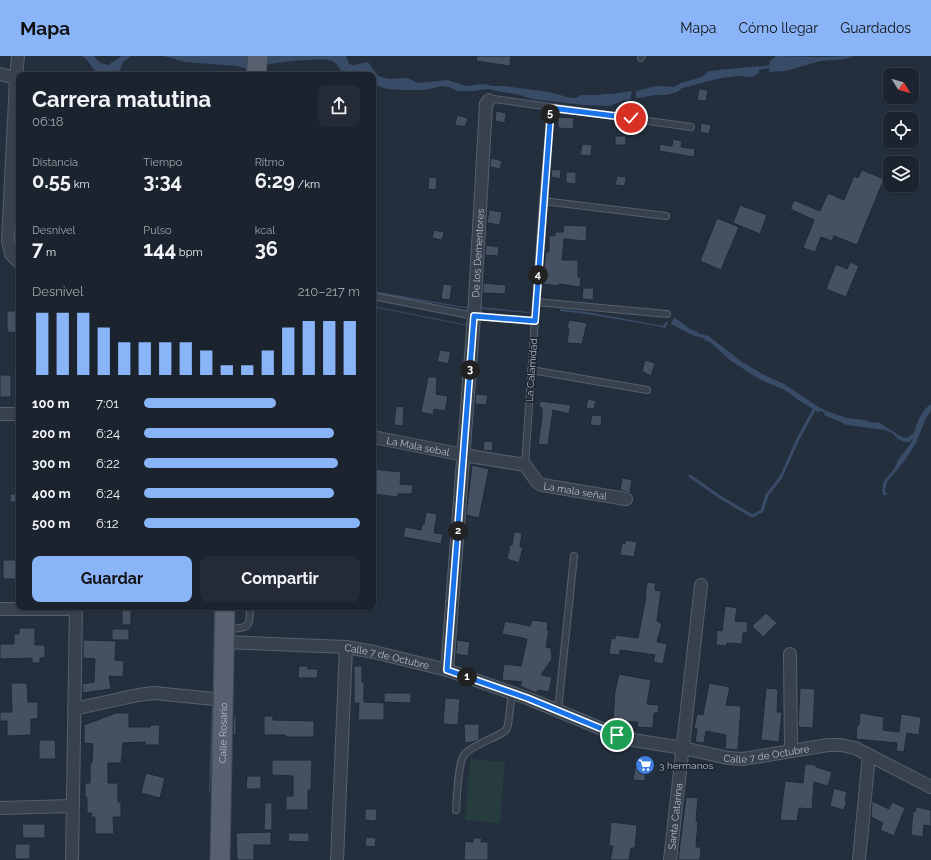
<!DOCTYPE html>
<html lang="es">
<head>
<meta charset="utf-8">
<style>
  body { margin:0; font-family:Raleway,sans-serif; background:#242b36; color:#f1f3f6; height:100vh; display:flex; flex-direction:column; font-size:15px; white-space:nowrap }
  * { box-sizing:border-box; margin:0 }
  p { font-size:13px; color:#a0a4aa }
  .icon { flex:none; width:22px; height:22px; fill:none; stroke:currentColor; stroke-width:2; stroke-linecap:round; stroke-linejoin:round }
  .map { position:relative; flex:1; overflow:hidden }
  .sheet { position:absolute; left:16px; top:16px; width:360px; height:538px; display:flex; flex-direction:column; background:#1b232e; border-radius:8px; box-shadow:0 1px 3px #0004,0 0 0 1px #39404a }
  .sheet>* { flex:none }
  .needle { width:26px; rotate:127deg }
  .tools { position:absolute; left:883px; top:12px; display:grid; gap:8px }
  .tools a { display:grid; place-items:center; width:36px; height:36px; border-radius:8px; background:#1b232e; box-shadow:0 1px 3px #0004,0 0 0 1px #39404a; font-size:20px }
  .pin { position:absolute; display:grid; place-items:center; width:34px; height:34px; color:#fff; margin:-17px; border:2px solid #fff; border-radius:50%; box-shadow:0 1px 4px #0007 }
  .km { position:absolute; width:20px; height:20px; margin:-10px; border-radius:50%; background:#222; color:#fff; font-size:11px; line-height:20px; text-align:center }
  .round { display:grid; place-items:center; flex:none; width:42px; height:42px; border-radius:8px; background:#242b36 }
  .headline { display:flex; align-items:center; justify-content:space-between; height:68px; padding:0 16px }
  h1 { font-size:22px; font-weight:700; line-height:30px }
  .stats { display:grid; grid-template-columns:repeat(3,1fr); gap:6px; height:68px; padding:4px 16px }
  .stats div { display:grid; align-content:center }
  .stats b { font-size:20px; font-weight:700 }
  .stats small { font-size:11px; font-weight:400 }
  .stats p { font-size:11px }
  .chart { height:112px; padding:8px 16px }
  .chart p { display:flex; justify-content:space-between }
  .chart svg { width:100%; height:72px; margin-top:4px; stroke:#8ab4f8; stroke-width:6 }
  .button { display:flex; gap:8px; margin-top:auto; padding:8px 16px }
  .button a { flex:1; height:46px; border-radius:8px; background:#8ab4f8; color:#111; font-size:16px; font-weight:700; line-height:46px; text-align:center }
  .button a+a { background:#242b36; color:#f1f3f6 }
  ul { padding:0 16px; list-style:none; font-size:13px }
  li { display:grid; grid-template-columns:64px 48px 1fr; align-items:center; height:30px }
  li i { height:10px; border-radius:5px; background:#8ab4f8 }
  header { display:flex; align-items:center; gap:24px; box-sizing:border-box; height:56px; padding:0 20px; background:#8ab4f8; color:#111 }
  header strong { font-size:19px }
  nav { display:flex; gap:22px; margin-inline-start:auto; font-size:14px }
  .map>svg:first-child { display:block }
  .green { fill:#263c3f }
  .water { fill:#394c67 }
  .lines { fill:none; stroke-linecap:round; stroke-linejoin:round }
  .stream { stroke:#394c67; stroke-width:3 }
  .building { fill:#455162; stroke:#1f2835 }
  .lane-casing { stroke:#565f6c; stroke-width:8 }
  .street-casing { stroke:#565f6c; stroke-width:14 }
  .primary-casing { stroke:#414a57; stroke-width:21 }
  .lane { stroke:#38414e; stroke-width:6 }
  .street { stroke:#38414e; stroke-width:12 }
  .primary { stroke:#56606e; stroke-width:19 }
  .route-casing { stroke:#fff; stroke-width:8 }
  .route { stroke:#1a73e8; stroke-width:5 }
  .labels { text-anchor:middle; stroke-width:3.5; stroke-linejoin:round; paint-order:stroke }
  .street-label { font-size:10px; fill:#b4bcc9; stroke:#1d2633 }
  .poi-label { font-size:10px; fill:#b4bcc9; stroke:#1d2633; text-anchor:start }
</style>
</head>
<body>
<header>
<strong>Mapa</strong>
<nav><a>Mapa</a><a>Cómo llegar</a><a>Guardados</a></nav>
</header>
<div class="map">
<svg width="931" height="804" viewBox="0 0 931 804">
  <rect width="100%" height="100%" fill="#242f3e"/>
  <path class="green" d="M470,703L505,706L500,767L465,764Z"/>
  <path class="water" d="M82,0H94L100,7L108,9L122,0H131L123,6L120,14L117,16L100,19L97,18L87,4Z
    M164,0H248L247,13L238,10L185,6Z
    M266,0H346L349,8C356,11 362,6 368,6L378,20L388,23L407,22L418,27L448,24L465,30L484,28L492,30H506L511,31L549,36L571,42H575L582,39H599L604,38H611L632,35L630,44H624L610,50L583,49L532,43L520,39L487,33L472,35H458L449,31L442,30L425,34H402L387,33L373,28V19C364,19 351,21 343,16C338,13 338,7 332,5C324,1 281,6 270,8L265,7Z
    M776,0L820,1L854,0L845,3L820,5L786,15L769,16L770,5Z
    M759,10V17L752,21L738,20L721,22L682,32L677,36L666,39H654L645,41L636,42V35L656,30L674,31L681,27L702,21L709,15Z
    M373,235L470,252V253L373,237Z
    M373,250L463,268L469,265L470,267L463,269L373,251Z
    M481,251L529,256V257L482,253Z
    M560,253L587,256L663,270L667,265L668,266L665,272L657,270L587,258L560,255Z
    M674,261L690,273L698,276L696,281L671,268Z
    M707,279L742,306L764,319L784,328L820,352L819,357L800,345L783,333L761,324L731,305L710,286L704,284Z
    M931,348V355L926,362L916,387L905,404L887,426L885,435L888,439H883C880,426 887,422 894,413C896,410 897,407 898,404C903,397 909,391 913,383L909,386H905L898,383L892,377L885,374L847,369L824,359L826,355L847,362L864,364L873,367L878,366L902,381L907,382L914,377C917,366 921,355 931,348Z
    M214,551H216L215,633H213Z
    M212,651H214L210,737H209Z"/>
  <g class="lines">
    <path class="stream" d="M755,13L773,10
      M695,278L708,282
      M817,352L828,357
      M690,420L720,441L752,460L762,455L767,439L781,421L798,383L815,352"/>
  </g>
  <path class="building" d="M477,0H511L510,10L476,5Z
    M699,33L708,34L706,45L697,44Z
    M496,55L506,57L505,67L495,65Z
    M457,59L468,62L465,71L455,69Z
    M558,61L574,62L573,73L558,72Z
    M701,67L711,69L709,78L700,76Z
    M615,80H626V89H615Z
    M673,83L682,85L681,91L695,93L694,101L659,95L660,88L672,90Z
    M582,88L592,89L591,100L580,99Z
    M491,102L502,105L500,113L490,111Z
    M552,113L561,114L560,123L551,121Z
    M862,114L884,123L857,189L834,180L832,185L821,181L815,196L803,192L814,164L790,153L794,144L820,155L828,137L844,144L854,120L858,122Z
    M566,116H576V128L566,127Z
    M617,120L626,121L625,130L615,129Z
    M429,121L437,122L436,134L428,133Z
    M740,149L767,159L760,178L733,167Z
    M489,154L502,156L500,169L487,167Z
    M717,162L739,171L721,214L700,205Z
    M564,169L587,170L586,185L564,183L562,204H578V221H581L580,231L559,228V230L542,228L546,196H549V179L555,180V176H563Z
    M434,174L444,176L442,184L432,182Z
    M486,189L499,191L498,200L485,199Z
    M850,206L859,210L846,241L826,233L836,208L847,213Z
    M483,227L506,229L505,238L483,237Z
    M443,228L452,229L450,244L441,243Z
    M583,232H594L593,244L582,243Z
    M7,255H19V277L7,276Z
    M569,264L587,267L582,288L567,287L569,273L567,272Z
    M440,294L451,296L448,308L437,305Z
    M645,304L655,307L651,320L642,315Z
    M0,319H11V341H0Z
    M428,321H437L436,338L448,340L445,355L434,353L433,359L421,356Z
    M476,338L488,339L486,349L475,348Z
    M588,343L596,345L594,353L586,352Z
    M540,345L571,349L569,358L553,354L548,389L538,388L542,362V352L539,351Z
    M396,350L404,351L403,370L394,369Z
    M592,359L602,360L601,370L590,369Z
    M484,385L493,386L492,395L483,394Z
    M472,409L489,413L479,462L466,459Z
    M373,413L401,416L400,428L413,429L412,438H398V441L373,438Z
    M622,422L632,424L630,437L620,434Z
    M10,438H19V446H10Z
    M426,456L437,458L434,477L443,478L441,488L403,481L405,471L421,474L422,468H424Z
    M514,476L522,477L520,491H523L519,507L507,503L510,488L512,489Z
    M626,484L637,486L634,501L620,499L622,487L625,488Z
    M3,504H19L18,523H3Z
    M647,526L656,527L655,534L661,535L657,565L662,568L657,586L667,588L663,608L653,606L655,599L620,594V599L609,598L611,582L615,583V579L638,582L646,540H645Z
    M725,550L737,552L735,565L748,566L747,577H743L742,588L727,587V590L716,589L717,574L722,575Z
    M122,552H131V569H122Z
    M766,557L777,567L763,581L752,570Z
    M532,564L548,566L547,574H549L546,591L551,592L552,603L541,619L552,621L549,636L538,634L536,637L520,630L522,626L502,624L504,608L521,610L527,583L502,578L505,565L530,570Z
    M19,572H35V589H45V602H40V607H32V602L0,603V588H14V578H19Z
    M112,573H129V584H112Z
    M83,584L116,585L115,604L124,605L123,621L109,620L111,633L83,637L82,628L94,626L95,603L83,602Z
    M457,584L470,586L468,600L456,598Z
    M299,610H308V613H318L317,622H298Z
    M354,610H362V626H364V646L384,647V664H358L359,647H354Z
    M619,618L651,624L647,648L659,649L658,657H654L653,672L637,671L638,666L613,665L615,635Z
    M11,627H27L28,646H38V663H31V679L7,680V665H0V656H12Z
    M709,627L730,631L726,649L741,650L738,694L725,693L726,679L706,675L704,687L695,686L697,673L694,672L697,658L703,659Z
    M766,632L778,633L777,656H782L779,686L761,684Z
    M800,632L815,633L813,672L798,671Z
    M384,637H411V647L384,646Z
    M445,642L460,643L458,669L443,668Z
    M116,657H129V671H150V669H160L159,689H145V686L123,687L121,707H108V727H118V746H121V761H113L114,778H95V761H91L92,757H87V741H85V727H90V707H92L93,688L84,687V669Z
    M860,657L884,661L883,674L899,676L901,658L921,661L919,679L907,677L904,696L896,695L897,687L856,683L857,669H859Z
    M234,660H236V679H233Z
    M264,660H273V664L314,665V681H285V679H264Z
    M464,668H479V684L473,686L465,687Z
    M39,684H55L56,703H39Z
    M272,704H312L311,734H308V754H286V740H293V720L272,719Z
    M805,708L816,709V711L832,716L828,730L814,726L812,753L799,752L797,765L780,764L785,725L803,727Z
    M635,711L646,712L645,725L633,724Z
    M146,717L165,722L160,742L141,737Z
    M247,720H261V733H246Z
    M834,732L847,736L845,745H847L844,754L830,750Z
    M686,741L698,742L696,765H698L696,791H701L700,804H678Z
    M872,745L889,753L892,746L905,752L894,780L880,774L883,767L871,761Z
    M265,747H272V774H264Z
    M916,751L931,754V770L924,769L923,781L911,779L913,755L915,756Z
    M365,753H377L376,765L365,764Z
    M611,766L637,769L635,792H631L629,804H610L613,790H609Z
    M22,768H45V782H23Z
    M271,776V789H254V804H237L236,777Z
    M289,777H309V786L288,785Z
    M366,781L376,782L375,791L365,790Z
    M473,782H482L481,786H488V804H464L465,785L473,786Z
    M15,788H30V803H15Z"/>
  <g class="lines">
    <g class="lane-casing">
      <path id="lane" d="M641,2L642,0
        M489,44L494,43L691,71
        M543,145L666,160
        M373,240L474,260L535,265
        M536,246L667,258
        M531,314L647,334
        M525,409L543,145L551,52
        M226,574C248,570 250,575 250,551
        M558,654L574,500
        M456,754C457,741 458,707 464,699C471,690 492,683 502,677L506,674L508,669L512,637"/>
    </g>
    <g class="street-casing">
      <g id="street">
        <path d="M18,0L16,23L8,185L11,198L19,206"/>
        <path d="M0,18L19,23"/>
        <path d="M0,358H19"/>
        <path id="s1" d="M373,381L464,399L525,409L537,426L542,429L626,443"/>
        <path d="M0,553H76"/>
        <path id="s2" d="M224,586L346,591L374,596L447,614L527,642L617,679L633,684L683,692L728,702L743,703L828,689H841L855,692L931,731"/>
        <path d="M790,598L791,695"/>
        <path id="s3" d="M447,614L474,260L486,48L489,44"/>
        <path d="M74,653L138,639L154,637L224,644"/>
        <path d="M0,752L73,750"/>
        <path d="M72,804L76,551"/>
        <path d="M337,804L346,591"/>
        <path id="s4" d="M670,804L701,529"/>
        <path d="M859,804L869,699"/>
      </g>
    </g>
    <g class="primary-casing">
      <g id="primary">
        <path d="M256,19L258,0"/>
        <path id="s5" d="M220,804L225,551"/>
      </g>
    </g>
    <use href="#lane" class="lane"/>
    <use href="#street" class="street"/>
    <use href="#primary" class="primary"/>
  </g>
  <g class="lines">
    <g class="route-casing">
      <path id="route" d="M617,679L527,642L447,614L474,260L535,265L551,52L631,62"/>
    </g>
    <use href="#route" class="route"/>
  </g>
  <defs>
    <g id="supermarket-disc" transform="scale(1)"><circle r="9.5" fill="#3f7fe0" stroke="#1d2633"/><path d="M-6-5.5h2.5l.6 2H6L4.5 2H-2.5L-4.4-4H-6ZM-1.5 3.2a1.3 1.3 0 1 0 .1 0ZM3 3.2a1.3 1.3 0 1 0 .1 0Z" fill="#fff"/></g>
  </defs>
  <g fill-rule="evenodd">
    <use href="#supermarket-disc" x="645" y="709"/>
  </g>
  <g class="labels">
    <g class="street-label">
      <text dy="4" stroke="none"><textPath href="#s3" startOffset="418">De los Dementores</textPath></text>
      <text transform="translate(531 314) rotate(-86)" y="4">La Calamidad</text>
      <text dy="4" stroke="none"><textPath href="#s1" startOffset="46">La Mala sebal</textPath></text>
      <text dy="4" stroke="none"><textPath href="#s1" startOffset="215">La mala señal</textPath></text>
      <text dy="4" stroke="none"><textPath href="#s2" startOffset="164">Calle 7 de Octubre</textPath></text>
      <text dy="4" stroke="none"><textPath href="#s5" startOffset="127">Calle Rosario</textPath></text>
      <text dy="4" stroke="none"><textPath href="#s2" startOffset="560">Calle 7 de Octubre</textPath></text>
      <text dy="4" stroke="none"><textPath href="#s4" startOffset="44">Santa Catarina</textPath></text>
    </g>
    <g class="poi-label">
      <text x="659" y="713">3 hermanos</text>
    </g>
  </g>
</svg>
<div class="tools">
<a><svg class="needle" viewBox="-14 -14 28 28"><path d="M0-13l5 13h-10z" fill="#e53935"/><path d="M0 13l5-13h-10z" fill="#a0a4aa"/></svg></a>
<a><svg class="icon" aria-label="locate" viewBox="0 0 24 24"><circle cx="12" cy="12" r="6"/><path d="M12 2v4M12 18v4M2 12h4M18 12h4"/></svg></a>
<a><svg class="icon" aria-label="layers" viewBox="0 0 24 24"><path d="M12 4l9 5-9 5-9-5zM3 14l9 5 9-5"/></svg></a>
</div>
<div class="pin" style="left:617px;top:679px;background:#1e9e55"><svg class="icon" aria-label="arrive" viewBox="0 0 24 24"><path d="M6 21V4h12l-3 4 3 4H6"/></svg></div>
<div class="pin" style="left:631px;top:62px;background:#d93025"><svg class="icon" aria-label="check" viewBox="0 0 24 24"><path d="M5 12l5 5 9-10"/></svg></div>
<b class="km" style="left:467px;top:621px">1</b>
<b class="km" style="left:458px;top:475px">2</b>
<b class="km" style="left:470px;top:314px">3</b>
<b class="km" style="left:538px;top:219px">4</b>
<b class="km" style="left:550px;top:58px">5</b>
<section class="sheet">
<div class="headline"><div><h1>Carrera matutina</h1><p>06:18</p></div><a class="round"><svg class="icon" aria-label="share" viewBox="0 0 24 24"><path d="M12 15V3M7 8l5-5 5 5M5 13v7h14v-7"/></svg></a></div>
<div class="stats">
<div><p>Distancia</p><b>0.55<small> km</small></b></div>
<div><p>Tiempo</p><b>3:34</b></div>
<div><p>Ritmo</p><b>6:29<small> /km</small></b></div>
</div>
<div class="stats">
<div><p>Desnivel</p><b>7<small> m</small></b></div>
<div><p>Pulso</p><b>144<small> bpm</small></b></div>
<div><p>kcal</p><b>36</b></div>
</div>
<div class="chart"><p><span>Desnivel</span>210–217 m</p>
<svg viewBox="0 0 160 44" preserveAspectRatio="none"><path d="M5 44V6M15 44V6M25 44V6M35 44V15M45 44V24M55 44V24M65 44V24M75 44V24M85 44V29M95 44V38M105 44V38M115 44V29M125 44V15M135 44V11M145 44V11M155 44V11"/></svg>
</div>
<ul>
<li><b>100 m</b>7:01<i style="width:61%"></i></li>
<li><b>200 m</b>6:24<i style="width:88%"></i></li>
<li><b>300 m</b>6:22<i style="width:90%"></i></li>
<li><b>400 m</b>6:24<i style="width:88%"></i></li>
<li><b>500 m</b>6:12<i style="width:100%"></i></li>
</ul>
<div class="button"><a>Guardar</a><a>Compartir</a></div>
</section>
</div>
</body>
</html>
